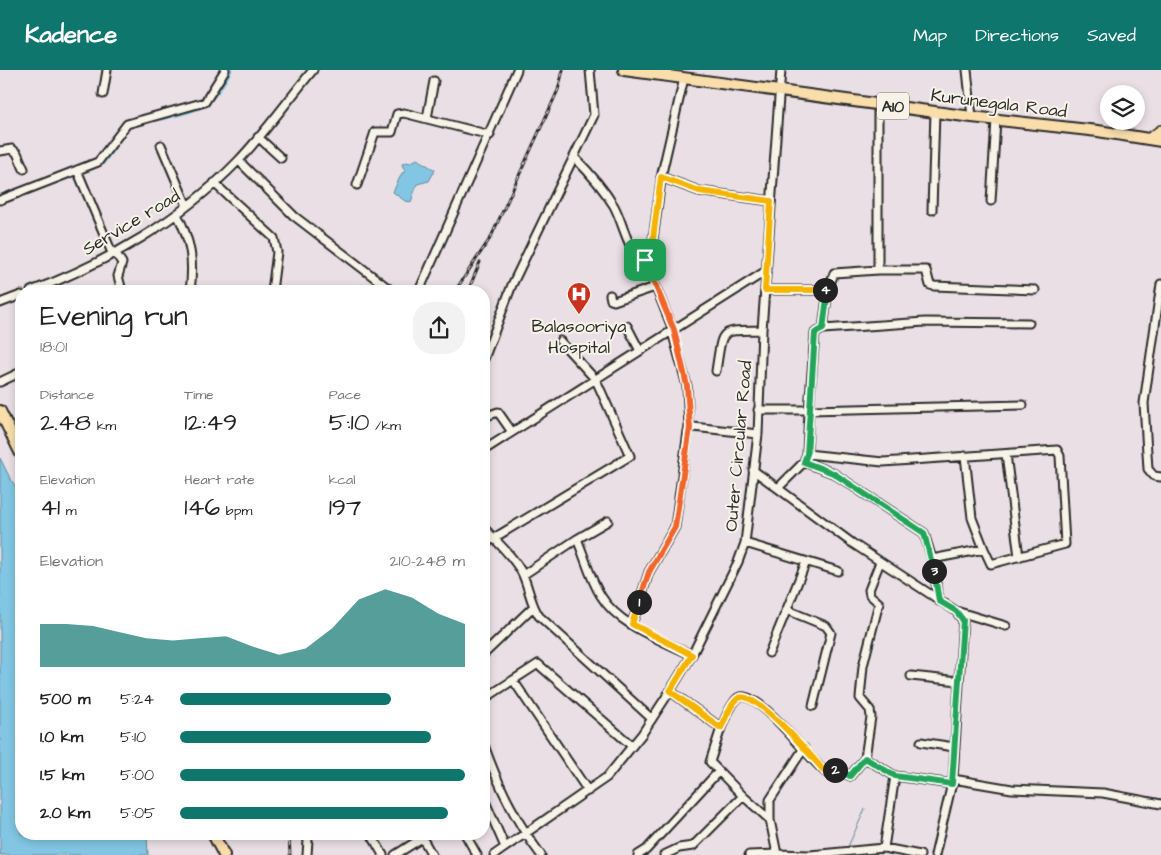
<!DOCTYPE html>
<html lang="en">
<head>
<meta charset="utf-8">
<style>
  body { margin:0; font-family:"Architects Daughter",sans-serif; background:#f2f2f2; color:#222; height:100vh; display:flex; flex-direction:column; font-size:19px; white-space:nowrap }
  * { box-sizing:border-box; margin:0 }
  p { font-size:16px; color:#767676 }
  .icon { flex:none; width:28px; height:28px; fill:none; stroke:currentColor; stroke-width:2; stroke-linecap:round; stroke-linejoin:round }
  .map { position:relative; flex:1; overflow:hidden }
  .details { position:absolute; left:15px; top:215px; width:475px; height:555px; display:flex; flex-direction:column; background:#fff; border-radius:20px; box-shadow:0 2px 8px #0003 }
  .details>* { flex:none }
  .buttons { position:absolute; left:1100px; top:15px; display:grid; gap:10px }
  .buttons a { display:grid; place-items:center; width:45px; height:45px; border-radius:50%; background:#fff; box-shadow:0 2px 8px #0003; font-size:25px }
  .pin { position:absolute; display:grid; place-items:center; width:42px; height:42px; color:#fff; margin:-21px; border-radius:10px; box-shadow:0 2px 8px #0006 }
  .km { position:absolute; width:25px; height:25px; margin:-12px; border-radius:50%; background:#222; color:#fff; font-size:14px; line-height:25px; text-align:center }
  .round { display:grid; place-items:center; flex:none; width:52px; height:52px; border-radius:20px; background:#f2f2f2 }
  .headline { display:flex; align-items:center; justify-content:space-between; height:85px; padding:0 25px }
  h1 { font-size:28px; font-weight:600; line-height:38px }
  .figures { display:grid; grid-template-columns:repeat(3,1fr); gap:8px; height:85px; padding:5px 25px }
  .figures div { display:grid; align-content:center }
  .figures b { font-size:25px; font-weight:600 }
  .figures small { font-size:14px; font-weight:400 }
  .figures p { font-size:14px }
  .chart { height:140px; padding:10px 25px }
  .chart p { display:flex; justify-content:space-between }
  .chart svg { width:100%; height:90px; margin-top:5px; fill:#0f766e; opacity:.7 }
  ul { padding:0 25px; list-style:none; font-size:16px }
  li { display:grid; grid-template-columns:80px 60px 1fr; align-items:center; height:38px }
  li i { height:12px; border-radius:6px; background:#0f766e }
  header { display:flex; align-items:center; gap:30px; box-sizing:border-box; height:70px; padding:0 25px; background:#0f766e; color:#fff }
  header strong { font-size:24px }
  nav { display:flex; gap:28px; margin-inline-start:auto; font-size:18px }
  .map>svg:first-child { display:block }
  .water { fill:#82c6e3; stroke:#5f8899 }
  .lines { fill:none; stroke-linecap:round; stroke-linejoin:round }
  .stream { stroke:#5f8899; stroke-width:1 }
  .canal { stroke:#82c6e3; stroke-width:5 }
  .minor-casing { stroke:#2b2b2b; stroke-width:11 }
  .major-casing { stroke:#2b2b2b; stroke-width:12 }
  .highway-casing { stroke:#2b2b2b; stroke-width:14 }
  .minor { stroke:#f7f3e8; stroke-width:7 }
  .major { stroke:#f9ddab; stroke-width:9 }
  .highway { stroke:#f9ddab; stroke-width:10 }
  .rail-casing { stroke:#2b2b2b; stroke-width:3 }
  .rail { stroke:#f7f3e8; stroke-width:1; stroke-dasharray:4; stroke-linecap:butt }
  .split-1-casing { stroke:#fff; stroke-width:10 }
  .split-2-casing { stroke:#fff; stroke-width:10 }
  .split-3-casing { stroke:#fff; stroke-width:10 }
  .split-4-casing { stroke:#fff; stroke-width:10 }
  .split-5-casing { stroke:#fff; stroke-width:10 }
  .split-1 { stroke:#f0652b; stroke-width:6 }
  .split-2 { stroke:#f5b400; stroke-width:6 }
  .split-3 { stroke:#22a559; stroke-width:6 }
  .split-4 { stroke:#22a559; stroke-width:6 }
  .split-5 { stroke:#f5b400; stroke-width:6 }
  .labels { text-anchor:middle; stroke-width:4; stroke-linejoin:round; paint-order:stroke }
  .shield { fill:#f7f3e8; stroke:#686764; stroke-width:1 }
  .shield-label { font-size:16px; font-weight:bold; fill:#2b2b2b }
  .street-label { font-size:18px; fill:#2b2b2b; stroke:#f7f3e8 }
  .poi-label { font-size:18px; fill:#2b2b2b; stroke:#f7f3e8 }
</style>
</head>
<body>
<header>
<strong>Kadence</strong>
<nav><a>Map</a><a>Directions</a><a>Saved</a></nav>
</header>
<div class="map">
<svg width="1161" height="785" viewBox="0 0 1161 785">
  <rect width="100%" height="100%" fill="#eadfe5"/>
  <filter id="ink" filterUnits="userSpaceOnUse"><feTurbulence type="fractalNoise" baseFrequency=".02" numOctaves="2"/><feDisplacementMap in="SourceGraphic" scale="10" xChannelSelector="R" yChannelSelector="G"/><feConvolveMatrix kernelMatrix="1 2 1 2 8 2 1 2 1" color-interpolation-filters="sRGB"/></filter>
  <g filter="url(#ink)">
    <path class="water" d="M417,89L435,100L429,111L417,114L411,132L405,131L393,122L402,103L405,102L402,94L406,92L410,93Z
      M0,388L10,408L21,425V764H147L148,785H0Z"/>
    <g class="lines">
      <path class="stream" d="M847,779L865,739"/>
      <path class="canal" d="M161,48C203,37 208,40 230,0
        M89,99L102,93L115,75"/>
      <g class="minor-casing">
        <path id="minor" d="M967,0L972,47
          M103,24L107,0
          M878,34V200H926L930,215L934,216L1035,220
          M427,48L434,11
          M258,67L281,88
          M161,75L187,136
          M0,81L12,79L17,83L24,99
          M575,88C590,103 603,118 614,136C623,153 626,174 638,189L645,190
          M239,91L294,146L392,221
          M77,100L112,183
          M661,107L699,121L771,131
          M214,113L274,168L277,182L272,221
          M357,115L375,62H392L397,44L404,43L490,65
          M0,130L98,92L127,54L205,32L225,0
          M991,131L996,50
          M932,140L935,42
          M177,144C191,171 194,192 190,221
          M115,182L122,193L118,206L122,221
          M878,200L834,203L828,220L823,259L925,252L1029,253
          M1161,214L1144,333L1148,399L1154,406L1161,407
          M765,220H828
          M31,221C107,193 182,149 238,91C265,63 288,30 313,0
          M419,221L517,0
          M610,225L611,230L614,231L655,217
          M0,233L21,225
          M627,256L640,281
          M673,260L645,190L651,184L662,103L684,8
          M672,261L687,316L689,358
          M484,289L512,215L594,45L590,0
          M716,301C723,257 718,261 762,260
          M0,312L21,302
          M758,340H809L815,263L823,259
          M484,347L498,342L512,362
          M484,380L766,201
          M807,384L883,392L1057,380L1060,386L1065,474L991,494L984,479L932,489L939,531
          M1006,384L1019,487
          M965,386L972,448L984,479
          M804,392L833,403L924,463L932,489
          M753,400L852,473L956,541L963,550L953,709L935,785
          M778,418L804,392L807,384L809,340L1023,335
          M484,458C497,472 513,486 522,503C529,517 530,533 539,546L652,649
          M577,469L608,451
          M745,473L838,501
          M484,474L630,386L596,310L560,271
          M880,492L869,520L870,525L879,533L863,596L860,628L870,640L871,647L865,688L895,706L952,714
          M523,505L577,469C585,487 590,509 601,526C619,556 662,570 692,585
          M787,540L826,556L831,563L813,636
          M956,541L1006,556
          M632,554L649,502L675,457L688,361L693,357L758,364
          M769,583L806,492
          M484,584L533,537
          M911,606L959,611
          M513,610L588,721
          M670,621L721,658C725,650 731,633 738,628C757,616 812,694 827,703L837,699L850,706L865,688
          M484,629L538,594L632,676
          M721,658L710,692L743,726
          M921,672L954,677
          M484,675C498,715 515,751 541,785
          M804,678L770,730V750L777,784L810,785L884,778L920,785
          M953,709L1012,719L1103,723L1161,734
          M484,729L505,777
          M371,764L383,785
          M420,764L432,785
          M465,764L477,785
          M884,778L895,706
          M307,785L308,770
          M395,785L422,768
          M494,785L607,707L642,664L670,621L692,585L738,492L745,473L758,364L762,260L781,0
          M638,785L646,780L718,702
          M664,785L679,778L693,776L743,726L770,750
          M749,785L777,784"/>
      </g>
      <g class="major-casing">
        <path id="major" d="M1148,69L1161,60"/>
      </g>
      <g class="highway-casing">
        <path id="highway" d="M624,0L972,47L1098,61L1161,71
          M0,341L21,384
          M213,764L224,785"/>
      </g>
      <use href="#minor" class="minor"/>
      <use href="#major" class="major"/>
      <use href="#highway" class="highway"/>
      <g class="rail-casing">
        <path id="rail" d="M455,221L491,167L558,20L563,0
          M468,221L480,192
          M289,764L290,785"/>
      </g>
      <use href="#rail" class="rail"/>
    </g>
  </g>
  <g class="lines" filter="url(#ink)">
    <g class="split-1-casing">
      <path id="split-1" d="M639,532L649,502L675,457L690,358L687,316L674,260L645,190"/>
    </g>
    <g class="split-2-casing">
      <path id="split-2" d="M639,532L632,554L692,585L670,621L721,658C725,650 731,632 739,628C754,618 814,689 825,702L827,703L835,700"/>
    </g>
    <g class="split-3-casing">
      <path id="split-3" d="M835,700L837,699L850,706L865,688L895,706L952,714L963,550L956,541L939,531L934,501"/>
    </g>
    <g class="split-4-casing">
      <path id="split-4" d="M825,220H828L823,259L815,263L807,384L804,392L833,403L924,463L934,501"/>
    </g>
    <g class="split-5-casing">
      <path id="split-5" d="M645,190L651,184L661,107L699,121L771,131L765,220H825"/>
    </g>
    <use href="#split-1" class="split-1"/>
    <use href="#split-2" class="split-2"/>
    <use href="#split-3" class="split-3"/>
    <use href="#split-4" class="split-4"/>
    <use href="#split-5" class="split-5"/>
  </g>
  <defs>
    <g id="hospital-pin" transform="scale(1.25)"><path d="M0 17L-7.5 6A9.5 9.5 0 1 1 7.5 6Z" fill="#c8321e" stroke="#f7f3e8"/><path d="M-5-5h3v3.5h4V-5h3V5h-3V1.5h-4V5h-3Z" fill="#fff"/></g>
  </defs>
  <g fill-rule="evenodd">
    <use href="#hospital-pin" x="579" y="224"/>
  </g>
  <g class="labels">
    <rect class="shield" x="877" y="22.5" width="32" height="27" rx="4"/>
    <g class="shield-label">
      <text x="893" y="42">A10</text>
    </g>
    <g class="street-label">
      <text transform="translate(999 33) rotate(7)" y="6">Kurunegala Road</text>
      <text transform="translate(131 152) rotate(-31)" y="6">Service road</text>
      <text transform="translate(738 376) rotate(-85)" y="6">Outer Circular Road</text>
    </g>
    <g class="poi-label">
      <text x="579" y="262">Balasooriya<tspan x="579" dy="21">Hospital</tspan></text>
    </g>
  </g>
</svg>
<div class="buttons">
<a><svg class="icon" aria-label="layers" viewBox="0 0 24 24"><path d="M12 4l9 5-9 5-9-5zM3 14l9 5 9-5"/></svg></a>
</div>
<div class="pin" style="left:645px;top:190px;background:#1e9e55"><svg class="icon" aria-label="arrive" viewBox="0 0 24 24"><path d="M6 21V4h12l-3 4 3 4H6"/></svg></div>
<b class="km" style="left:639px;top:532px">1</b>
<b class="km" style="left:835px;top:700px">2</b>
<b class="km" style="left:934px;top:501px">3</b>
<b class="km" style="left:825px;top:220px">4</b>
<section class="details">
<div class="headline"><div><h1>Evening run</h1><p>18:01</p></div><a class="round"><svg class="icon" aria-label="share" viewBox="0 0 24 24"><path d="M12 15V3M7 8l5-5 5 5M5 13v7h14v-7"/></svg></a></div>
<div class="figures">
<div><p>Distance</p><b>2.48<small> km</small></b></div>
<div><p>Time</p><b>12:49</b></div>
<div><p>Pace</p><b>5:10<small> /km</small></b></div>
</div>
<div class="figures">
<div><p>Elevation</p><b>41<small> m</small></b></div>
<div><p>Heart rate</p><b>146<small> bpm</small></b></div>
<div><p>kcal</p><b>197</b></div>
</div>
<div class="chart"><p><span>Elevation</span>210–248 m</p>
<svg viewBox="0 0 160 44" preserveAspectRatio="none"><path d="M0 44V23L10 23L20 24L30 27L40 30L50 31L60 30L70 29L80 34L90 38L100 35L110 25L120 11L130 6L140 10L150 18L160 23V44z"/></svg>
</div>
<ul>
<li><b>500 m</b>5:24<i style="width:74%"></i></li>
<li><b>1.0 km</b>5:10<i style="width:88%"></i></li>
<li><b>1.5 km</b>5:00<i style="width:100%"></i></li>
<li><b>2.0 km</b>5:05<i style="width:94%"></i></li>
</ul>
</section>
</div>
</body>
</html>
